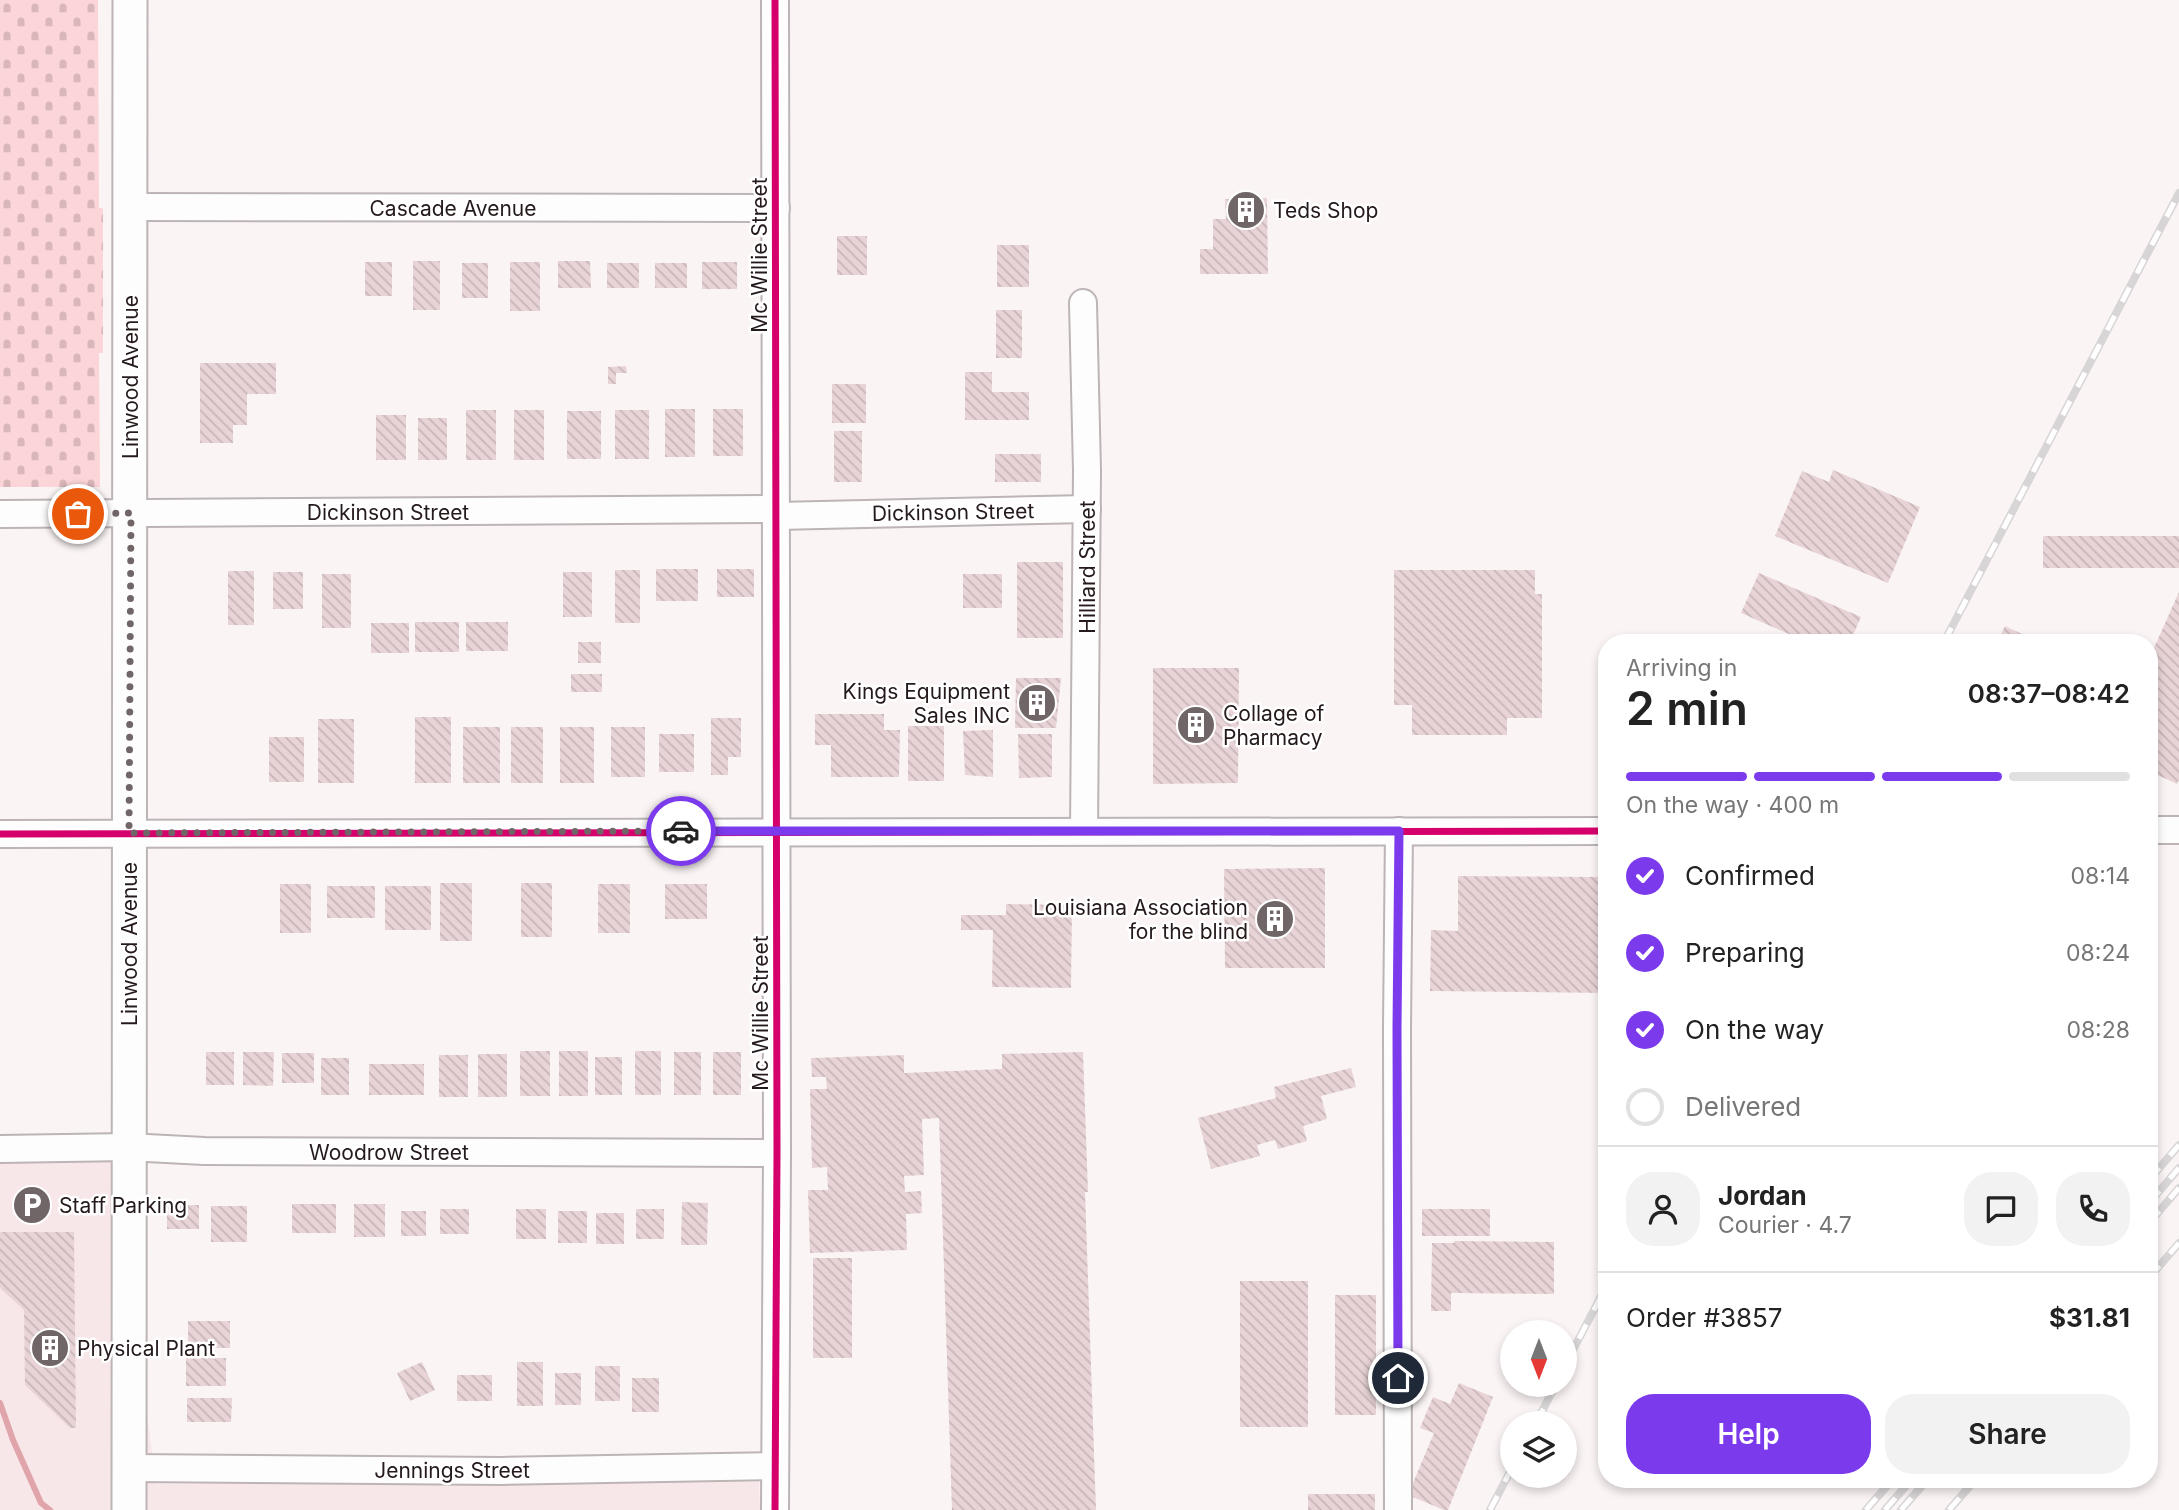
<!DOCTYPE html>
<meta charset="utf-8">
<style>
body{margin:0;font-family:Inter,sans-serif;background:#f2f2f2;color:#222;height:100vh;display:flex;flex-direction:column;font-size:26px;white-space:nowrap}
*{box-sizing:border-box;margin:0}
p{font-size:23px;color:#767676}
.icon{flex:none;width:38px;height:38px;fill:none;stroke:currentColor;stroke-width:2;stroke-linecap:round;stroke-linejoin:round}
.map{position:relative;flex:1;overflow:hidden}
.side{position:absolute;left:1598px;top:634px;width:560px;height:854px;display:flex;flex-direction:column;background:#fff;border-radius:28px;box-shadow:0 4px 10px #0003}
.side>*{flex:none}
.needle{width:46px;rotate:180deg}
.buttons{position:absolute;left:1500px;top:1320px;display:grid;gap:14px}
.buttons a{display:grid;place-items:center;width:77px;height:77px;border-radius:50%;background:#fff;box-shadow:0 4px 10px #0003;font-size:35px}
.pin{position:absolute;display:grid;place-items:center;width:60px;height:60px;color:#fff;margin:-30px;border:4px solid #fff;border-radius:50%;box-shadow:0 2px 7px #0007}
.courier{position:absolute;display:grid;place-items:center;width:70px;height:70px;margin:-35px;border:5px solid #7c3aed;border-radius:50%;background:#fff;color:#222;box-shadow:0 2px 9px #0007}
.headline em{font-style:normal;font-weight:600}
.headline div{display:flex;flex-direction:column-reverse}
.headline{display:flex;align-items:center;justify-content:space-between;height:119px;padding:0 28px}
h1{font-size:46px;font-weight:600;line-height:52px}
.bar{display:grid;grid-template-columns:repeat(4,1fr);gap:10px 7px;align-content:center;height:84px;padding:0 28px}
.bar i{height:9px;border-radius:5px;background:#e0e0e0}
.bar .current{background:#7c3aed}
.bar p{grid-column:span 4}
.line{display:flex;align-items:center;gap:18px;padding:0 28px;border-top:2px solid #e0e0e0}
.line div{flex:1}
.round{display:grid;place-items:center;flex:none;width:74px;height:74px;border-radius:28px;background:#f2f2f2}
ol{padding:0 28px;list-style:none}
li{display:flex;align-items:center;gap:21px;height:77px}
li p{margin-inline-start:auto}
li .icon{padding:7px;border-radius:50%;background:#7c3aed;color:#fff;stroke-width:4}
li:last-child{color:#767676}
li i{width:38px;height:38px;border:4px solid #e0e0e0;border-radius:50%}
.button{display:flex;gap:14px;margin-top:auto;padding:14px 28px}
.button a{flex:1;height:80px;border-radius:28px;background:#7c3aed;color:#fff;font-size:28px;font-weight:600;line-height:80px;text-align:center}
.button a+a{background:#f2f2f2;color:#222}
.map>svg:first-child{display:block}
.built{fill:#f8e7e9}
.cemetery{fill:url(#cemetery-stones)}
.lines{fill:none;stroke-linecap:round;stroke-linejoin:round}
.stream{stroke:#e0a4ab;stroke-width:6}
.building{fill:url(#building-back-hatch)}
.minor-casing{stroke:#bcb4b5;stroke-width:30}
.major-casing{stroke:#bcb4b5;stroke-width:37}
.minor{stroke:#fefdfe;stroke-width:26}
.major{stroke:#fefdfe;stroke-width:33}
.rail-casing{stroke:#d8d5d6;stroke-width:8}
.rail{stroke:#fff;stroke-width:5;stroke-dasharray:16;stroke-linecap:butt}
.cycleway-casing{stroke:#fff;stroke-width:11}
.cycleway{stroke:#d6006c;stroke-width:7}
.done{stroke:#706667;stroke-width:7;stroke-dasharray:0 12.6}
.route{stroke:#7c3aed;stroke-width:9}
.labels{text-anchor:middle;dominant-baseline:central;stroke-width:5;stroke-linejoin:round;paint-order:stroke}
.street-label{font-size:21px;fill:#251a1b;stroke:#fff}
.poi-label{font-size:21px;fill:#251a1b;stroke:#fff;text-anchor:start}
</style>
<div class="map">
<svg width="2179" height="1510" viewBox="0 0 2179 1510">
<defs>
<pattern id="cemetery-stones" width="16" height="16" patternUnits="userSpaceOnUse" patternTransform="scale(1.75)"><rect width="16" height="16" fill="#fcd5d8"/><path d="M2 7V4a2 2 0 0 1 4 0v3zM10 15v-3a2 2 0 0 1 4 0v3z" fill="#d8b6b9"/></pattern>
<pattern id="building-back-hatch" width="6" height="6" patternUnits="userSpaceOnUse" patternTransform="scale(1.75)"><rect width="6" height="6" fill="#e8d4d6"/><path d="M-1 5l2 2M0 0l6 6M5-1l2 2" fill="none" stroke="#c7b5b7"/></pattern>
</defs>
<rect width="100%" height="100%" fill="#fbf4f5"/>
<path class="built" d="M115 1161 156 1484 759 1482 760 1510H0V1163Z"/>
<path class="cemetery" d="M0 0H98L99 208H103V353H99L100 487H0Z"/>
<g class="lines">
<path class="stream" d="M0 1403 13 1440 41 1503 50 1510"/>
</g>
<g class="building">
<path d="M1267 198 1268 274H1200V249H1213V219H1226L1225 199Z"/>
<rect x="837" y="236" width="30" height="39"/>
<rect x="997" y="245" width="32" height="42"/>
<rect x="413" y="261" width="27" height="49"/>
<path d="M558 261H590L591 288H558Z"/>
<rect x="365" y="262" width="27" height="34"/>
<rect x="510" y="262" width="30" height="49"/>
<rect x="702" y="262" width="35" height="27"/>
<rect x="462" y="263" width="26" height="35"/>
<rect x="607" y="263" width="32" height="25"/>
<rect x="655" y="263" width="32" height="25"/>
<rect x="996" y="310" width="26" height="48"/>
<path d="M200 363H276V394H247V425H233V443H200Z"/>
<path d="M626 366 627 373H616V384H608V367Z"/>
<path d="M965 372H992V392H1029V420H965Z"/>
<rect x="832" y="384" width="34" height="39"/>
<rect x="665" y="409" width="30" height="48"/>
<rect x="713" y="409" width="30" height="47"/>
<rect x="466" y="410" width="30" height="50"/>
<rect x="514" y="410" width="30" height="50"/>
<rect x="615" y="410" width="34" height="49"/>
<rect x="567" y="411" width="34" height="48"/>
<rect x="376" y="415" width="30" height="45"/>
<rect x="418" y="418" width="29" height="42"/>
<rect x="834" y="431" width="28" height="51"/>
<rect x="995" y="454" width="46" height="28"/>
<path d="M1833 470 1920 507 1888 583 1775 536 1802 471 1829 482Z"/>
<rect x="2043" y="536" width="136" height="32"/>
<rect x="1017" y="562" width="46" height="76"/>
<rect x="656" y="569" width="42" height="32"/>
<rect x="717" y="569" width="37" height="28"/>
<rect x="615" y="570" width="25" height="53"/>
<path d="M1394 570H1535V594H1542V718H1507V735H1412V705H1394Z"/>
<rect x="228" y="571" width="26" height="54"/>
<rect x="273" y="572" width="30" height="37"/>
<rect x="563" y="572" width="29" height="45"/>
<path d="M1759 573 1861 617 1850 642H1807L1741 613Z"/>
<rect x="322" y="574" width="29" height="54"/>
<rect x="963" y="574" width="39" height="34"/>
<path d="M2179 592V780L2177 784 2149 771V659Z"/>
<rect x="415" y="622" width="44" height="30"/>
<rect x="466" y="622" width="42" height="29"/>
<rect x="371" y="623" width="38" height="30"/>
<path d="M2005 626 2039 642H1997Z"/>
<rect x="578" y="642" width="23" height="21"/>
<path d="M1153 668H1239L1238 783 1153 784Z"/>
<rect x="571" y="674" width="31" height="18"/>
<path d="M1016 678H1061L1056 728H1015Z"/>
<path d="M815 714H884V730H900L899 777H831V745H815Z"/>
<rect x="415" y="717" width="36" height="66"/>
<path d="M711 718H741V757H728V775H711Z"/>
<rect x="318" y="719" width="36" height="64"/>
<rect x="908" y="726" width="36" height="55"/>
<rect x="463" y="727" width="37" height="56"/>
<rect x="511" y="727" width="32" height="56"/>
<rect x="560" y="727" width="34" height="56"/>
<rect x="611" y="727" width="34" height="50"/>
<path d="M993 730V777L965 775 963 731Z"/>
<rect x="659" y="734" width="35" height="38"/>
<path d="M1018 734H1052V777L1019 778Z"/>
<rect x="269" y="737" width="35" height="45"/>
<path d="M1325 868V968H1225L1224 869Z"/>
<path d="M1458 876 1606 877V993L1430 991 1431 930 1458 931Z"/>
<rect x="440" y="883" width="32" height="58"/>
<rect x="521" y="883" width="31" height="54"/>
<rect x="280" y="884" width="31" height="49"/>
<rect x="598" y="884" width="32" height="49"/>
<rect x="665" y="884" width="42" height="35"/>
<rect x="327" y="886" width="48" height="32"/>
<rect x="385" y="886" width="46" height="44"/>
<path d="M1006 904 1072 905 1071 988 992 987 993 930H961V915H1006Z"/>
<rect x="520" y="1051" width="30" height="45"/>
<rect x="559" y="1051" width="29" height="45"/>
<rect x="635" y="1051" width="26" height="44"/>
<rect x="206" y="1052" width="28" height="33"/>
<path d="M243 1052H274L273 1086 243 1085Z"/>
<rect x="674" y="1052" width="27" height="43"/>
<rect x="713" y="1052" width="28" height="43"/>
<path d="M1083 1052 1088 1192H1085L1096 1510H952L939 1118 922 1119 924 1175 904 1176 905 1192 921 1191 922 1213 906 1214 907 1250 810 1253 808 1190H828L827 1167 812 1168 810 1089H827L826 1077H812L811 1058 904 1055V1073L1002 1069V1054Z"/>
<rect x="282" y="1053" width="32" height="30"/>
<rect x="478" y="1054" width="29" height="43"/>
<rect x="439" y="1055" width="29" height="42"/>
<rect x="595" y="1057" width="27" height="38"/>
<rect x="321" y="1058" width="28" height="37"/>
<rect x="369" y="1064" width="55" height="31"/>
<path d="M1351 1068 1356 1087 1321 1096 1327 1119 1303 1126 1307 1141 1278 1149 1275 1140 1257 1145 1260 1156 1211 1169 1198 1118 1276 1098 1274 1087Z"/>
<path d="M682 1202 708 1203 707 1245H681Z"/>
<rect x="292" y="1204" width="44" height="29"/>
<rect x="354" y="1204" width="31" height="33"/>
<rect x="167" y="1205" width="32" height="24"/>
<rect x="211" y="1206" width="36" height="36"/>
<rect x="440" y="1209" width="29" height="25"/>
<rect x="516" y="1209" width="30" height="30"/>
<rect x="636" y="1209" width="28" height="30"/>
<rect x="1422" y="1209" width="68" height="27"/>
<rect x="401" y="1211" width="25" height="25"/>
<rect x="558" y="1211" width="29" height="32"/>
<rect x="596" y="1213" width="28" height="31"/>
<path d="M0 1232H74L76 1428H70L25 1385 24 1310 0 1288Z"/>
<path d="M1454 1241 1554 1242V1294L1451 1293V1311H1431L1432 1243H1454Z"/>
<rect x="813" y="1258" width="39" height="100"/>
<rect x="1240" y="1281" width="68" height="146"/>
<rect x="1335" y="1295" width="41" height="120"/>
<rect x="188" y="1321" width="42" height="27"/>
<rect x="186" y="1358" width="40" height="28"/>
<path d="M422 1362 435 1390 410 1401 397 1373Z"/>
<rect x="517" y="1362" width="26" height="44"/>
<rect x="595" y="1366" width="25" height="35"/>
<rect x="555" y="1373" width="26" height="32"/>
<rect x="457" y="1375" width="35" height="26"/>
<rect x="632" y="1378" width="27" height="34"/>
<path d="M1459 1383 1493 1397 1448 1510H1444L1408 1495 1434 1433 1420 1428 1433 1397 1450 1404Z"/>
<path d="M187 1398H232L231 1422H187Z"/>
<rect x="1308" y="1494" width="67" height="16"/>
</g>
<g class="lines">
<defs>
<g id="minor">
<path d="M130 207 776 208"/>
<path d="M1083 303 1087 471 1084 831"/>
<path d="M0 514 777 509"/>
<path d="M777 516 1087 509"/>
<path d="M2149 830H2179"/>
<path d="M0 834 1606 831"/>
<path d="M0 1149 128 1147 204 1151 777 1153"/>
<path d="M129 1468 501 1471 774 1466"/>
<path d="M775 1510 777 1153 775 0"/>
<path d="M1398 1510 1397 1028 1399 831"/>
</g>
<path id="major" d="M129 1510 130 0"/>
</defs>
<use href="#minor" class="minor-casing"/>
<use href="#major" class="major-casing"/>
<use href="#minor" class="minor"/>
<use href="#major" class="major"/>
<defs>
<g id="rail">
<path d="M1944 642 2179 193"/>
<path d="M2149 1180 2179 1145"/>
<path d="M2149 1203 2179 1168"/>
<path d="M2149 1223 2179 1188"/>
<path d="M2149 1278 2179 1243"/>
<path d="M1564 1367 1606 1287"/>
<path d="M1536 1423 1556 1384"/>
<path d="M1490 1510 1512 1468"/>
<path d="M1866 1510 1893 1479"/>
<path d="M1885 1510 1912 1479"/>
<path d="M1901 1510 1928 1479"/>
<path d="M1949 1510 1976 1479"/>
</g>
</defs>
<use href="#rail" class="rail-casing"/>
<use href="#rail" class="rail"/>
<defs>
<g id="cycleway">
<path d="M0 834 1606 831"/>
<path d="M775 1510 777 1153 775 0"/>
</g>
</defs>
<use href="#cycleway" class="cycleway-casing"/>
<use href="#cycleway" class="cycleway"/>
</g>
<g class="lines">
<path class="done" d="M78 514 131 513 129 833 681 831"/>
<path class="route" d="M681 831H1399L1397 1028 1398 1378"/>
</g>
<defs>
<symbol id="building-disc" viewBox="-11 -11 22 22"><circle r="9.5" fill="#706667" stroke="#fff"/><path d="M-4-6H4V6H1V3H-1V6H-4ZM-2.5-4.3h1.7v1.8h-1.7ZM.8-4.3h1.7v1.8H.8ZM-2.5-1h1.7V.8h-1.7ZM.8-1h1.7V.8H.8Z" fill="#fff"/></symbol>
<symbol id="parking-disc" viewBox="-11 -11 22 22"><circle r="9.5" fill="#706667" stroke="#fff"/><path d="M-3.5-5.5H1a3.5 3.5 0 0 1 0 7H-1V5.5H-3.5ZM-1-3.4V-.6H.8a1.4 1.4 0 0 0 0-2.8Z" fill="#fff"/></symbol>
</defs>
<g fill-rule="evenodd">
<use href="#building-disc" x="1224" y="188" width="44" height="44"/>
<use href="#building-disc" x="1015" y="681" width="44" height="44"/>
<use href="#building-disc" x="1174" y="703" width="44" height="44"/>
<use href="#building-disc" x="1253" y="897" width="44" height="44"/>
<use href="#parking-disc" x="10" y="1183" width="44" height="44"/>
<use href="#building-disc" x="28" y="1326" width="44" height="44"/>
</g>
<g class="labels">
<g class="street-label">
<text x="453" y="208">Cascade Avenue</text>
<text transform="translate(759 255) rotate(-90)">Mc Willie Street</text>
<text transform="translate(130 377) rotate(-90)">Linwood Avenue</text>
<text x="388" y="512">Dickinson Street</text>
<text transform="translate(953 512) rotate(-1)">Dickinson Street</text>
<text transform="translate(1087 567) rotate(-90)">Hilliard Street</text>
<text transform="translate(129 944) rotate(-90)">Linwood Avenue</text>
<text transform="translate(760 1013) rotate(-90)">Mc Willie Street</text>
<text x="389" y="1152">Woodrow Street</text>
<text x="452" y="1470">Jennings Street</text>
</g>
<g class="poi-label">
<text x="1273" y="210">Teds Shop</text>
<text x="1010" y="691" text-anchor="end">Kings Equipment<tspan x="1010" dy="24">Sales INC</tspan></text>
<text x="1223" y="713">Collage of<tspan x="1223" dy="24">Pharmacy</tspan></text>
<text x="1248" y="907" text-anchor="end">Louisiana Association<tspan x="1248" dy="24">for the blind</tspan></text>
<text x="59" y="1205">Staff Parking</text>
<text x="77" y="1348">Physical Plant</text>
</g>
</g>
</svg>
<div class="buttons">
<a><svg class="needle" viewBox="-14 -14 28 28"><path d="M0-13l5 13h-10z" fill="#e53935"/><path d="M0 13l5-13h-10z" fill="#767676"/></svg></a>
<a><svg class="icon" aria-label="layers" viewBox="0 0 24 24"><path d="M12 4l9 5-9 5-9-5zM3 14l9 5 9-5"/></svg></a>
</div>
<div class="pin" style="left:78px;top:514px;background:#ea580c"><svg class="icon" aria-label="bag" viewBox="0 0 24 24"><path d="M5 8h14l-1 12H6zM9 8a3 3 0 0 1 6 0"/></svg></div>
<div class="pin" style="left:1398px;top:1378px;background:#1f2937"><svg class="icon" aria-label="home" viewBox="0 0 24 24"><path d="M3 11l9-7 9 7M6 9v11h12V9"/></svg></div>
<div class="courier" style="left:681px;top:831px"><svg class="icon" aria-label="car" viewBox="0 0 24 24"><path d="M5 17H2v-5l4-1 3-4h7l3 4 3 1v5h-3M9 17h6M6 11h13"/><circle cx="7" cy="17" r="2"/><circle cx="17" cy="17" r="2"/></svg></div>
<section class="side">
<div class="headline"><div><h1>2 min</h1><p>Arriving in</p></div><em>08:37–08:42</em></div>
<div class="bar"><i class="current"></i><i class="current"></i><i class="current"></i><i></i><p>On the way · 400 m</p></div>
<ol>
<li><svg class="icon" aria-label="check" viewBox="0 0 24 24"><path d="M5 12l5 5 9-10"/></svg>Confirmed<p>08:14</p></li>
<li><svg class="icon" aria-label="check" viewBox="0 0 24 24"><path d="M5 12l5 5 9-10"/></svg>Preparing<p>08:24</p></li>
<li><svg class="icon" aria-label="check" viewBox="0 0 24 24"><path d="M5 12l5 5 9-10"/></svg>On the way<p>08:28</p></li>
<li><i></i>Delivered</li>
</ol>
<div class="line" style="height:126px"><a class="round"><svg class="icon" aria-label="person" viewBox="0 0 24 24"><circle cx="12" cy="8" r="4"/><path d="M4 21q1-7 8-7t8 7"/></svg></a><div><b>Jordan</b><p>Courier · 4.7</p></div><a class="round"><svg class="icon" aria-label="chat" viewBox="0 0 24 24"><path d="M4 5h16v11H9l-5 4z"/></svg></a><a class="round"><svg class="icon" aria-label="phone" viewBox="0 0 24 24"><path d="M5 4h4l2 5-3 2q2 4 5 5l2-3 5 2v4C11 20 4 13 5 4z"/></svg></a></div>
<div class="line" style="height:91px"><div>Order #3857</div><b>$31.81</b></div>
<div class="button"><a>Help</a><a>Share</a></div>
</section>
</div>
